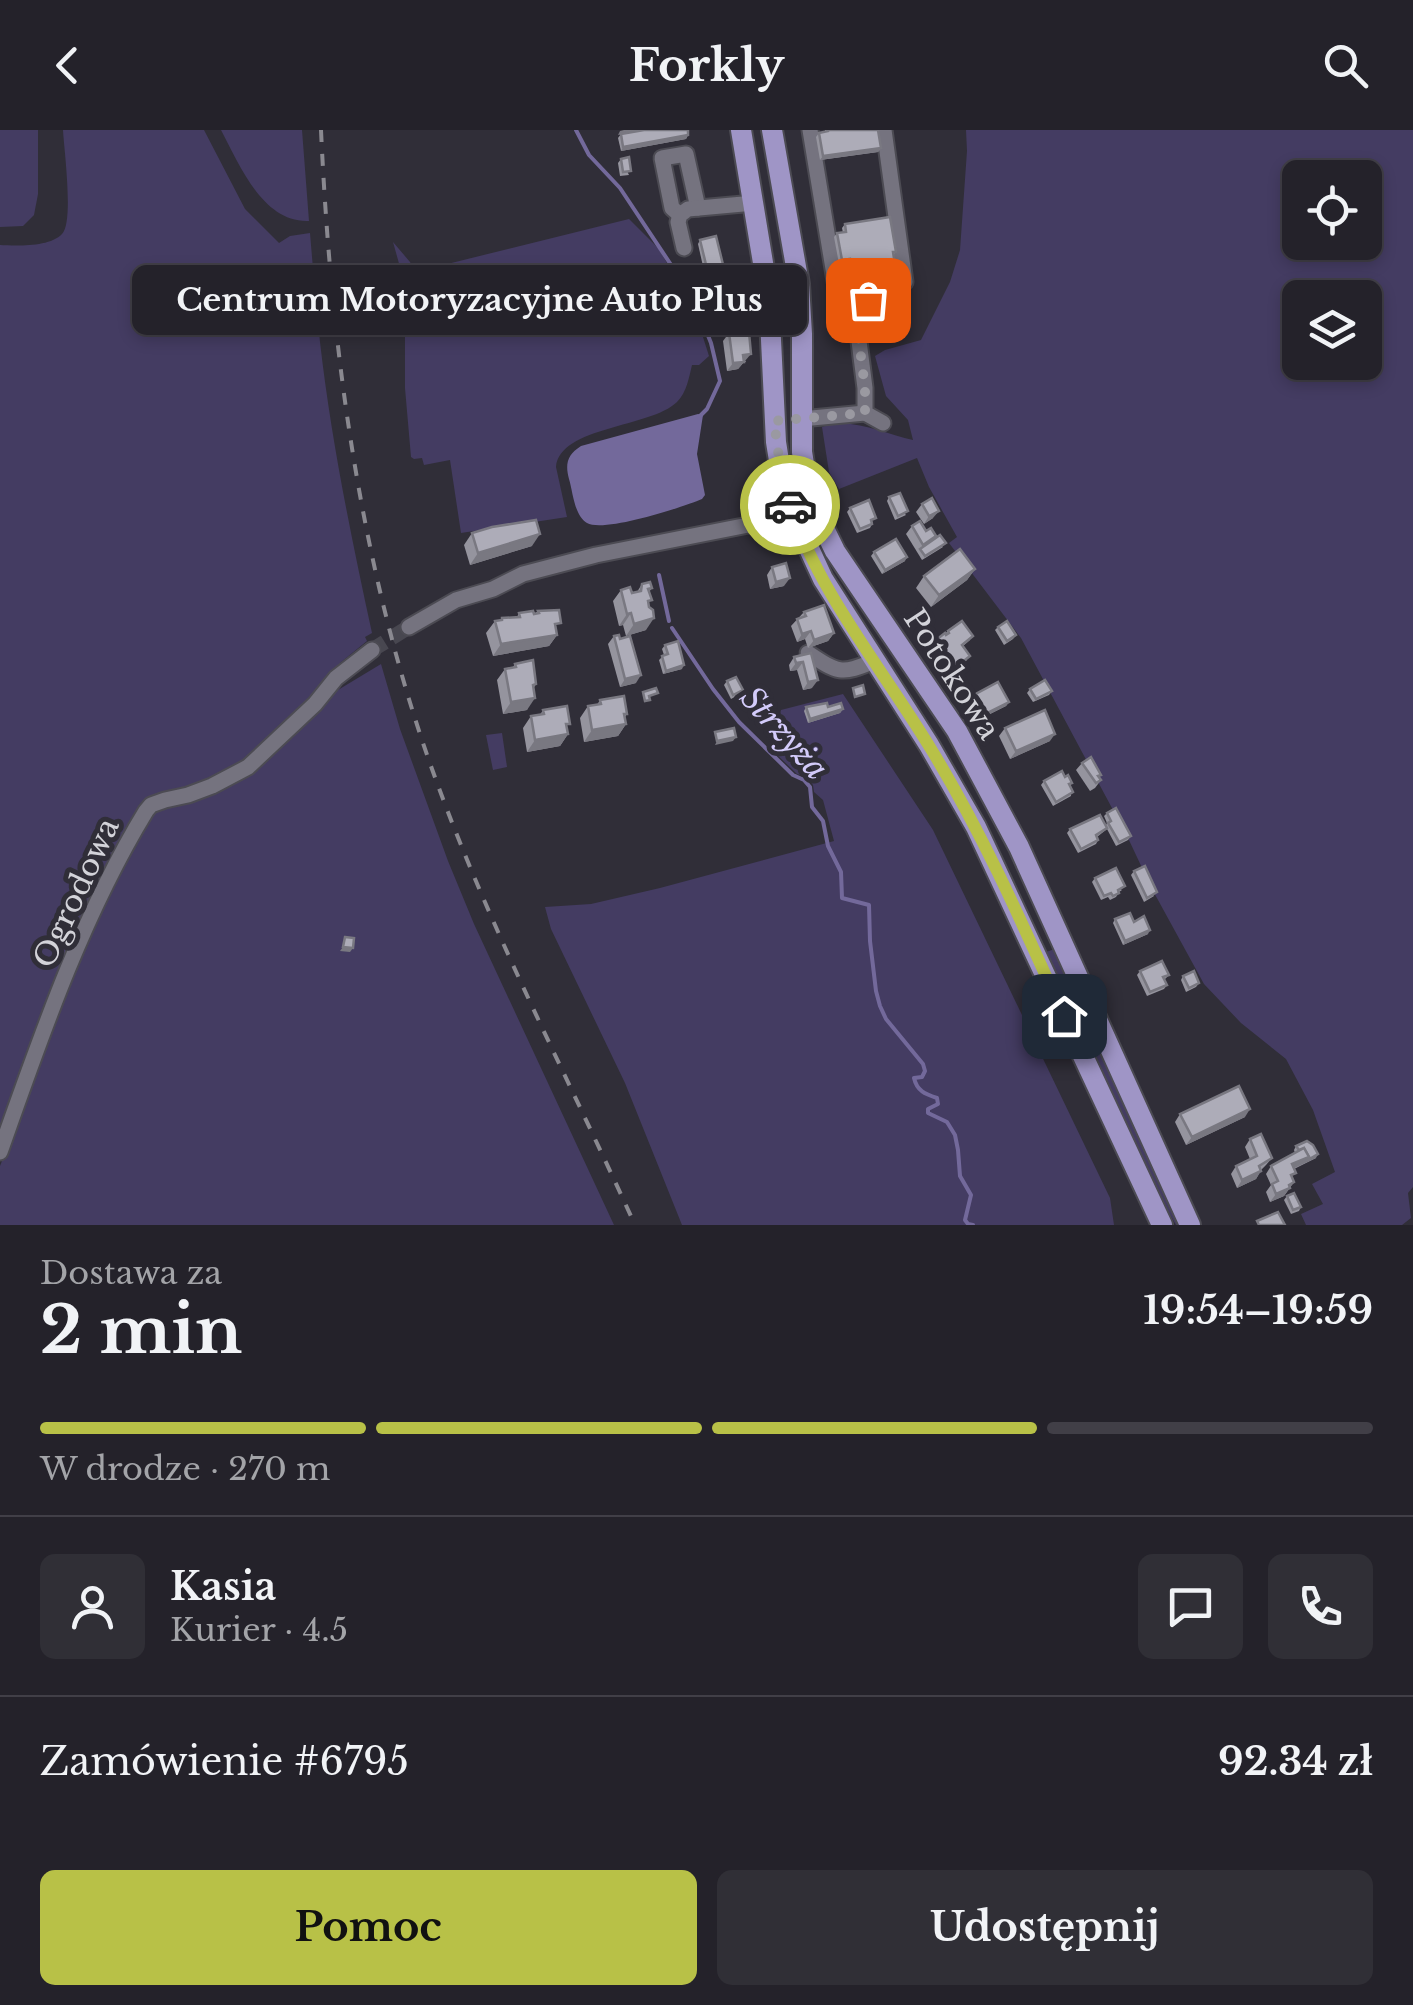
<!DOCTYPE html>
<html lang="pl">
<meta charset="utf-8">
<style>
body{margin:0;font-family:"Libre Baskerville",serif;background:#302f36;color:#f1f3f6;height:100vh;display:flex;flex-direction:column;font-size:38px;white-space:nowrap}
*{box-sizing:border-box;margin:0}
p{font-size:32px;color:#a3a4a8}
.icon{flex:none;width:55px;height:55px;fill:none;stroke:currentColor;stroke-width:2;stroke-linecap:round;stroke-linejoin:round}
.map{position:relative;height:1095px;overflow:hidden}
.panel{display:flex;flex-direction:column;background:#24222a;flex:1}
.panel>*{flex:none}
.buttons{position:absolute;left:1282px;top:30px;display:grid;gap:20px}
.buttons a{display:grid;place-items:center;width:100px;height:100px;border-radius:15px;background:#24222a;box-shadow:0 5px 15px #0003,0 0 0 2px #413f47;font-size:50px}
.pin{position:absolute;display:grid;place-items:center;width:85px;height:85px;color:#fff;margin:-42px;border-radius:20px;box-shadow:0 5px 15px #0006}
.courier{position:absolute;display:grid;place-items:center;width:100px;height:100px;margin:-50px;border:8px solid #b8c147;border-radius:50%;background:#fff;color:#222;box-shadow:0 2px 12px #0007}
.bubble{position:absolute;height:70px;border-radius:15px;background:#24222a;box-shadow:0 5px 15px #0003,0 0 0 2px #413f47;font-size:32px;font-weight:700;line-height:70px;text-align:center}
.headline em{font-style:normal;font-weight:700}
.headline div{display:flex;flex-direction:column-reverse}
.headline{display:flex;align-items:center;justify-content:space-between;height:170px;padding:0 40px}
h1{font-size:65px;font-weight:700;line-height:75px}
.bar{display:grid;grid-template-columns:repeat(4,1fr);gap:15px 10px;align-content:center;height:120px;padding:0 40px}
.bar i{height:12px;border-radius:8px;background:#413f47}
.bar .selected{background:#b8c147}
.bar p{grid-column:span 4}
.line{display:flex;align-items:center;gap:25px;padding:0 40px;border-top:2px solid #413f47}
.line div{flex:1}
.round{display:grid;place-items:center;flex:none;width:105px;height:105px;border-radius:15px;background:#302f36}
.action{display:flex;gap:20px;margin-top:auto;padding:20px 40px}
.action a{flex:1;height:115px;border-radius:15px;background:#b8c147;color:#111;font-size:40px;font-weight:700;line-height:115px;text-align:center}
.action a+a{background:#302f36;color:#f1f3f6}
header{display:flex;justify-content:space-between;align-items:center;height:130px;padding:0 40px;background:#24222a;font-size:45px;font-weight:700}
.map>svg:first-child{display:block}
.green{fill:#443c62;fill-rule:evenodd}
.water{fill:#73699b}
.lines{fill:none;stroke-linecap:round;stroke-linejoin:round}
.stream{stroke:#73699b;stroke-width:4}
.minor-tunnel{stroke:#484750;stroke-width:15;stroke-dasharray:15 8;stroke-linecap:butt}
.minor-casing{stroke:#4c4b53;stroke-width:19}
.major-casing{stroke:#4c4b53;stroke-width:24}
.minor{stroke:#75737f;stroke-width:15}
.major{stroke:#9f95c6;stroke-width:20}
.rail{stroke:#8a8990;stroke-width:4;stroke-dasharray:12 12;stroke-linecap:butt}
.wall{fill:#95949e}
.shaded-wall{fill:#797881}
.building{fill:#adacb8;stroke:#797881;stroke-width:2.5}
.done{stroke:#9a99a1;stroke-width:10;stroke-dasharray:0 18}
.route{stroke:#b8c147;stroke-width:12}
.labels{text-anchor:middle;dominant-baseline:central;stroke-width:10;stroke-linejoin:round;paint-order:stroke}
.street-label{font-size:30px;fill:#d3d3d9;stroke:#302e38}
.water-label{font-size:32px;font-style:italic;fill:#d3cbfa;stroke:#302e38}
</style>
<header><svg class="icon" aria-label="back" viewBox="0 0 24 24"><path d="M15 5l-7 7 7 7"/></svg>Forkly<svg class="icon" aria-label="search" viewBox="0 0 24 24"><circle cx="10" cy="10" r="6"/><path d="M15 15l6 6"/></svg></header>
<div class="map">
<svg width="1413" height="1095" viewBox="0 0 1413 1095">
<rect width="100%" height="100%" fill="#302e38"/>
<g class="green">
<path d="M0 0H38V64L34 85 23 96 0 97Z"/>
<path d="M63 0H204L245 79 279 113 290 106 310 103C313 139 316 175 320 212 331 309 351 406 372 503L365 507 367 511 340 533 341 536 255 626 210 653 149 669 0 1005V115C17 116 50 117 62 104 74 92 64 19 63 0Z"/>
<path d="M221 0H302L309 91C263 93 240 36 221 0Z"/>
<path d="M966 0H1413V1057L1408 1063 1411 1088 1402 1095H1306L1301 1084 1323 1074 1312 1054 1335 1042 1313 980 1286 929 1241 893 1204 854 1152 759 1128 708 1021 508 949 413 957 407 929 357 917 328 839 359 829 342 822 297C850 286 885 304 913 310L908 290 886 266 875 226 885 220 921 210 950 152 960 120 967 21ZM1300 48H1365V112H1300ZM1300 168H1365V232H1300Z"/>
<path d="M629 89 659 119 696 185 709 226 699 235H692C689 247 687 262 677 272 650 298 560 296 556 337L567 387 461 403 450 330 424 335 422 328 414 329 411 327 405 258V155L393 112 410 132 415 142Z"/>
<path d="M381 534 400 599 448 731 474 794 614 1095H0V1036L99 782 154 681 214 661 333 563Z"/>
<path d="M843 564 933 700 1110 1068 1114 1095H682L625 953 551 799 545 777 591 774 660 758 834 711 823 670 814 662 813 655 807 647 797 644 772 620 781 580Z"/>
<path d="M502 603 507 637 493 640 486 605Z"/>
<path d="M1055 819 1180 1095H1176L1145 1041 1046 822Z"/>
</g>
<path class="water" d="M698 284 703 285 697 324 705 365 702 369C683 377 604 403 587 393 574 385 573 362 569 349 565 334 567 325 581 316Z"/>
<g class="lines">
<g class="stream">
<path d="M576 0 589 25 620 58 693 168 711 213 720 251 707 279 699 287"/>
<path d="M659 445 669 491"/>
<path d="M672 498 713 559 739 592 793 645 804 650 810 657 812 677 823 691 828 716 841 742 842 768 869 775 870 811 876 861 880 876 886 889 923 934 925 941 922 947 914 948C917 961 925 964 937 968L938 974 928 979V983L947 992 955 1005 958 1020 960 1046 971 1065 965 1090 968 1094 973 1095"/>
</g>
<path class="minor-tunnel" d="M372 520 409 497"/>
<defs>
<g id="minor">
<path d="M810 0 839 175 868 170"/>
<path d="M884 0 905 152"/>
<path d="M680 85 672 78 662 28 686 24 698 78"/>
<path d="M684 118 678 92 680 85 688 79 754 73"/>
<path d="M854 172 865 258V283L883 293"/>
<path d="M801 289 865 283"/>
<path d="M409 497 456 470 493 459 523 444 596 425 794 386"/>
<path d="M808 523C838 543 841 545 874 531"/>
<path d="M0 1022C41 906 82 786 146 681L151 675 165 670 188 665 212 656 248 637 315 574 336 548 372 520"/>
</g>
<g id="major">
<path d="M741 0 769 169 776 312 781 343 794 386 823 449 929 615 976 697 1162 1095"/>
<path d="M772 0 799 154 802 204V322L806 346 816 382 835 421 957 601 1019 717 1190 1095"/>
</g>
</defs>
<use href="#minor" class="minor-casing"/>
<use href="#major" class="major-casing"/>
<use href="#minor" class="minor"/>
<use href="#major" class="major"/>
<path class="rail" d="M321 0C331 216 359 434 432 639 488 796 566 943 635 1095"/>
</g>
<g class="wall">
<path d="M825 0H878L881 18 878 22 820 30 816 7 819 3 825 2Z"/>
<path d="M621 4 688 5 686 9 621 21 618 8Z"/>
<path d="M621 29 629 45 620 46 618 33Z"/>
<path d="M845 94 896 122 893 125 887 152 870 155 867 162 844 165 840 141 843 137 848 136 847 133 839 134 834 107 837 103H843L842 98Z"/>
<path d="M700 110 728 155 725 159 709 163 698 114Z"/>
<path d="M729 203 746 232H744L738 239 727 241 723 211Z"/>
<path d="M889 367 906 385 895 390 887 371Z"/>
<path d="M922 374 933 388 924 394 916 382Z"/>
<path d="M850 378 873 392 870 398 857 403 847 382Z"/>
<path d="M912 396 926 401 943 417 922 430 906 404Z"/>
<path d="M472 403 532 416 470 435 464 415Z"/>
<path d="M874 422 905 431 882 444 871 426Z"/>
<path d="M772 437 784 456 770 459 767 445Z"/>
<path d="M975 439 967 450 931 477 916 458 924 446Z"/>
<path d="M642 454 652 458 649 462 646 500 626 506 623 495 619 496 613 471 621 460 632 463 637 462Z"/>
<path d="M538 481 556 499 557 505 549 516 493 526 486 503 495 491 500 490 502 488 517 487 519 483 534 484Z"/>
<path d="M804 482 834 503 828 511 808 518 805 509 797 512 791 496Z"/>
<path d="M998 497 1016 505 1013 509 1004 515 995 500Z"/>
<path d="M948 501 970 510 963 516 967 530 953 541 933 514Z"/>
<path d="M614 506 636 553 620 557 608 514Z"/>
<path d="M665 515 682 539 663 544 659 530 664 525 662 519Z"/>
<path d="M811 523 812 558 803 560 797 540 790 541 789 535 794 527Z"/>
<path d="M515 534 536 554 533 559 527 580 503 584 497 550 505 539 513 537Z"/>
<path d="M727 551 743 560 740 564 731 569 724 555Z"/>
<path d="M1030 559 1052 561 1049 565 1033 572 1027 563Z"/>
<path d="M756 564 765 580 756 582 753 568Z"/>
<path d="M972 566 1009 572 1006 576 980 589 970 570Z"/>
<path d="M600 570 627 584 625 587 626 594 618 606 584 612 580 588 588 576 597 575Z"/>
<path d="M806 577 843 579 840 583 808 593 804 581Z"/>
<path d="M543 580 567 597 568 604 560 616 527 622 523 598 531 586 540 585Z"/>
<path d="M1005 598 1050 611 1010 629 999 606Z"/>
<path d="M1082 633 1101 650 1095 658 1090 661 1076 640Z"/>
<path d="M1065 647 1072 653 1070 656 1071 666 1053 676 1041 655 1044 651Z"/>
<path d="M1107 683 1131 706 1128 710 1116 716 1107 699 1097 707 1098 710 1096 714 1078 723 1067 703 1070 699 1089 691 1106 695 1107 693 1104 686Z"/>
<path d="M1134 741 1154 766 1144 772 1131 745Z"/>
<path d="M1095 748 1122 760 1119 762 1116 767 1110 770 1108 767 1101 770 1092 752Z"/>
<path d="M1115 789 1134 792 1148 804 1123 815 1113 793Z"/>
<path d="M1140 841 1169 845 1164 850 1167 855 1164 859 1147 866 1137 845Z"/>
<path d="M1183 846 1199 853 1196 857 1186 862 1181 850Z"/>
<path d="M1180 984 1245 987 1186 1015 1175 992Z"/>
<path d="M1250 1009 1272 1028 1266 1035 1261 1040 1256 1049 1237 1058 1231 1044 1236 1036 1250 1029 1245 1017Z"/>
<path d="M1296 1016 1316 1028 1294 1039 1292 1047 1294 1052 1284 1066 1270 1072 1266 1062 1271 1055 1266 1044 1271 1036 1295 1023 1294 1020Z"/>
<path d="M1287 1066 1301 1077 1299 1081 1291 1084 1284 1070Z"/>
</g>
<g class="shaded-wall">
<path d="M624 0H643L618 5 620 1Z"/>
<path d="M688 5 686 9 621 21 623 17Z"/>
<path d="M881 18 878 22 820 30 823 26Z"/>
<path d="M889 148 887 152 866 155 869 152Z"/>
<path d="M728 155 725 159 709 163 712 159Z"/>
<path d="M870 158 867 162 844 165 846 161Z"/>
<path d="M841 206H853L850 210H839Z"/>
<path d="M751 224 738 239 727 241 733 233 743 225Z"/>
<path d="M939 381 933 388 924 394 929 386Z"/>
<path d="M540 404 532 416 470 435 478 423Z"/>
<path d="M907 427 905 431 882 444 885 440Z"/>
<path d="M975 439 967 450 931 477 939 465Z"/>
<path d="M790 448 784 456 770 459 776 452Z"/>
<path d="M631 483 623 495 619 496 627 484Z"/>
<path d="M654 488 646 500 626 506 634 494Z"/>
<path d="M811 501 805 509 797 512 802 504Z"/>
<path d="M834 503 828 511 808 518 814 510Z"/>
<path d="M557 505 549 516 493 526 501 514Z"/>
<path d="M803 532 797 540 790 541 796 533Z"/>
<path d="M684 535 682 539 663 544 666 541Z"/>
<path d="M641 545 636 553 620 557 625 549Z"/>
<path d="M818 550 812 558 803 560 808 552Z"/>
<path d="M535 568 527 580 503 584 511 572Z"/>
<path d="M1009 572 1006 576 980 589 983 585Z"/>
<path d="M843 579 840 583 808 593 810 589Z"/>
<path d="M626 594 618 606 584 612 592 600Z"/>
<path d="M568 604 560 616 527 622 535 610Z"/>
<path d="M1055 604 1050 611 1010 629 1016 621Z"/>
<path d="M736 607 733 611 715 615 717 611Z"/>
<path d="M1150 800 1148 804 1123 815 1125 811Z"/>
<path d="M343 817 353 818 350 822 340 821Z"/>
<path d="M1250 979 1245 987 1186 1015 1192 1007Z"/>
<path d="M1318 1024 1316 1028 1286 1042 1292 1034Z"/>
<path d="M1261 1041 1256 1049 1237 1058 1242 1050Z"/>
<path d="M1294 1052 1284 1066 1270 1072 1276 1064Z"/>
</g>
<g class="building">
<path d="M644 0H688V5L623 17 621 4Z"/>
<path d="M828 0H878L881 18 823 26 819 3 828 1Z"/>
<path d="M629 27 631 41 623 42 621 29Z"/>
<path d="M890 87 896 122H893L895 135 889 148 869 152 870 158 846 161 843 137 851 135 850 129 842 130 837 103 846 102 845 94Z"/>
<path d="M716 106 728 155 712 159 700 110Z"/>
<path d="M852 194 853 206H841L840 195Z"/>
<path d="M740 202V204L749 202 751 224 743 225 744 232 733 233 729 203Z"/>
<path d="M900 363 908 381 898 386 889 367Z"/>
<path d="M932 368 939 381 929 386 922 374Z"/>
<path d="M869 370 876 388 871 390 872 394 860 399 850 378Z"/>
<path d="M536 390 540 404 478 423 472 403 492 397Z"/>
<path d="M920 391 926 401 931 398 936 406 923 415 912 396Z"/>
<path d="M940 405 946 413 925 426 920 419Z"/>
<path d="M896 409 907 427 885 440 874 422Z"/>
<path d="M960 419 975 439 939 465 924 446Z"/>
<path d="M786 433 790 448 776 452 772 437Z"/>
<path d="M650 452 652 458 648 459 652 470 648 471 649 477 653 480 654 488 634 494 631 483 627 484 621 460 630 457 632 463 641 461 642 454Z"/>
<path d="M824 475 834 503 814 510 811 501 802 504 797 489 806 486 804 482Z"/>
<path d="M559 480 561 493 555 494 557 505 501 514 495 491 502 490V488L520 487 519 483 533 481 534 484 539 483 538 481Z"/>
<path d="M962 491 973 506 962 515 970 526 956 537 936 510 945 503 946 505 949 503 948 501Z"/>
<path d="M1007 491 1016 505 1007 511 998 497Z"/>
<path d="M619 505 620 509 630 506 641 545 625 549 614 506Z"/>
<path d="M678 511 684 535 666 541 662 526 668 524 665 515Z"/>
<path d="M811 523 818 550 808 552 803 532 796 533 794 527Z"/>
<path d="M533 530 536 554 533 555 535 568 511 572 505 539 516 537 515 534Z"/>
<path d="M736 547 743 560 733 565 727 551Z"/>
<path d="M1045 550 1052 561 1036 569 1030 559Z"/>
<path d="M998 552 1009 572 983 585 972 566Z"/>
<path d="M863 555 865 564 855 567 853 558Z"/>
<path d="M656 558 658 563 649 566 650 570 645 571 643 562Z"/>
<path d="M764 562 767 576 759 578 756 564Z"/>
<path d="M624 566 627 584H624L626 594 592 600 588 576 601 574 600 570Z"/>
<path d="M827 573 828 577 841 573 843 579 810 589 806 577Z"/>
<path d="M567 576 570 594H566L568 604 535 610 531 586 544 584 543 580Z"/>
<path d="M1045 580 1055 604 1016 621 1005 598Z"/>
<path d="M734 598 736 607 717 611 715 602Z"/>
<path d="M1091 627 1101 645 1098 646 1101 650 1096 653 1082 633Z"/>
<path d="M1062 641 1065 647 1068 645 1072 653 1069 654 1073 662 1056 672 1044 651Z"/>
<path d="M1116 678 1131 706 1119 712 1108 693 1111 691 1107 683Z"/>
<path d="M1100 685 1107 698 1096 705 1098 710 1081 719 1070 699Z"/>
<path d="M1145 736 1157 762 1147 768 1134 741Z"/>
<path d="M1116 738 1125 756 1118 760 1119 763 1113 766 1111 763 1104 766 1095 748Z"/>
<path d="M1130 783 1134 792 1144 786 1150 800 1125 811 1115 789Z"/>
<path d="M345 807 354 808 353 818 343 817Z"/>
<path d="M1162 831 1169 845 1163 847 1167 855 1150 862 1140 841Z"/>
<path d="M1194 841 1199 853 1189 858 1183 846Z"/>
<path d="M1239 956 1250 979 1192 1007 1180 984Z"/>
<path d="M1261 1004 1272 1028 1259 1036 1261 1041 1242 1050 1236 1036 1257 1026 1250 1009Z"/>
<path d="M1307 1011 1313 1015 1318 1024 1306 1031 1309 1027 1304 1018 1299 1020 1296 1016Z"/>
<path d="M1304 1018 1309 1027 1292 1034 1296 1043 1291 1045 1294 1052 1289 1055 1290 1058 1276 1064 1272 1054 1278 1051 1271 1036Z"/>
<path d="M1294 1063 1301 1077 1293 1080 1287 1066Z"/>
<path d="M1278 1082 1285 1095H1259L1257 1091Z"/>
</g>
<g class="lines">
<path class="done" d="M790 375 781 343 774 291 865 283V258L854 172 868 170"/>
<path class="route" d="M790 375C818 462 884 541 931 619 983 704 1023 795 1064 886"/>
</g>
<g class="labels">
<g class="street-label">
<text transform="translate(952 544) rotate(57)">Potokowa</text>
<text transform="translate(76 763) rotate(-65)">Ogrodowa</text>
</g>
<g class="water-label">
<text transform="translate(784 603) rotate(48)">Strzyża</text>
</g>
</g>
</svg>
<div class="buttons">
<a><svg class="icon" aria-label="locate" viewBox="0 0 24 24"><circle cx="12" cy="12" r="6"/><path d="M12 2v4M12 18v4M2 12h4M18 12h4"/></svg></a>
<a><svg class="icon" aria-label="layers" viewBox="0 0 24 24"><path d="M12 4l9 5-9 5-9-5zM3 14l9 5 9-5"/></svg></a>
</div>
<div class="pin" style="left:868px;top:170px;background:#ea580c"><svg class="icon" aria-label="bag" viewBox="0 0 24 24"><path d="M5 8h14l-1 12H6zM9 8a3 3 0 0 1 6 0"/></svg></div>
<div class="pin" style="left:1064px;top:886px;background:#1f2937"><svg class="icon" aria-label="home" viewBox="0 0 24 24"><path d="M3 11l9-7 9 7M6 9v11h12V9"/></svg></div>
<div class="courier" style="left:790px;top:375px"><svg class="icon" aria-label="car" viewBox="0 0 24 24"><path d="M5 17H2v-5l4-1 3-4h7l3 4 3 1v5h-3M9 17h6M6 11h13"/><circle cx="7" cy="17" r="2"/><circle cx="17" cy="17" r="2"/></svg></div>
<div class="bubble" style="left:132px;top:135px;width:675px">Centrum Motoryzacyjne Auto Plus</div>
</div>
<section class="panel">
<div class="headline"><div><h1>2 min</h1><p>Dostawa za</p></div><em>19:54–19:59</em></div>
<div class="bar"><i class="selected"></i><i class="selected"></i><i class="selected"></i><i></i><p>W drodze · 270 m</p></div>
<div class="line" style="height:180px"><a class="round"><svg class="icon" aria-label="person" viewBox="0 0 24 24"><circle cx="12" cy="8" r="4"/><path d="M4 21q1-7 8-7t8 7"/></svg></a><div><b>Kasia</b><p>Kurier · 4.5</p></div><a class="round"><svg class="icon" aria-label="chat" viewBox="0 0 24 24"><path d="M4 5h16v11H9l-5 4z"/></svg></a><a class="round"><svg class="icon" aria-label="phone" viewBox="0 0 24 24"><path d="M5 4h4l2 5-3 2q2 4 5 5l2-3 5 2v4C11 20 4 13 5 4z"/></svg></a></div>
<div class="line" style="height:130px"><div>Zamówienie #6795</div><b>92.34 zł</b></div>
<div class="action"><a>Pomoc</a><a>Udostępnij</a></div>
</section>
